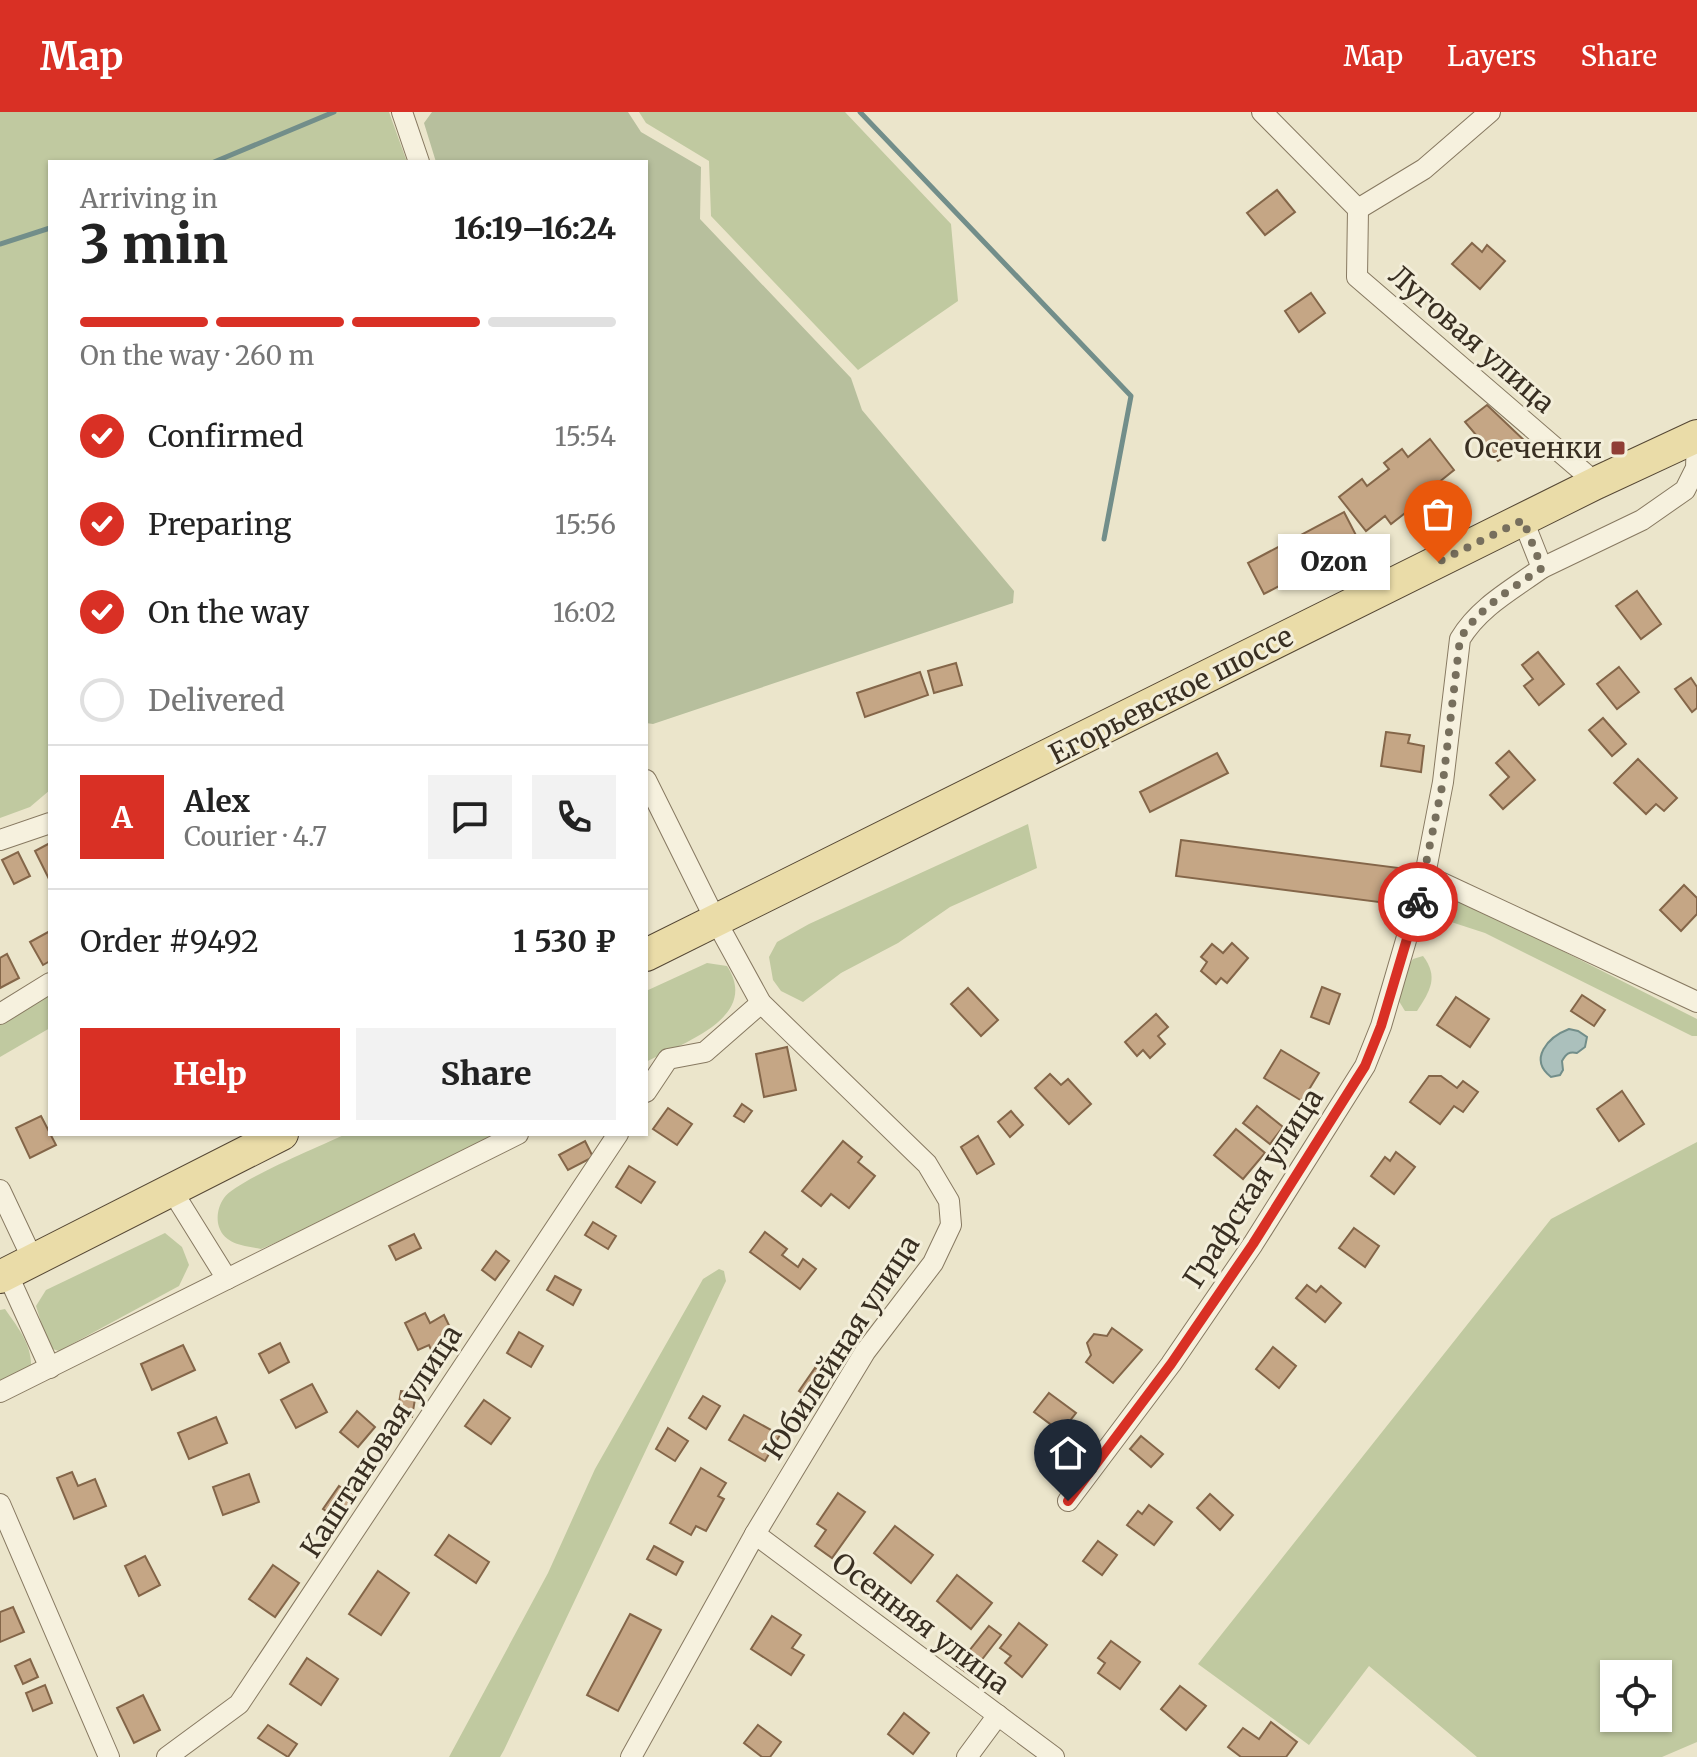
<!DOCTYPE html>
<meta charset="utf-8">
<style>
body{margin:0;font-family:Merriweather,serif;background:#f2f2f2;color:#222;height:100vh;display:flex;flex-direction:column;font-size:30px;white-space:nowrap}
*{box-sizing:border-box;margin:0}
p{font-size:26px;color:#767676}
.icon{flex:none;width:44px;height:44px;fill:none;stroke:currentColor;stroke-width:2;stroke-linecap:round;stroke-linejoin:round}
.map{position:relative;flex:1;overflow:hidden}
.side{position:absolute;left:48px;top:48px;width:600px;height:976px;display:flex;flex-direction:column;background:#fff;border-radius:0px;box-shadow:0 2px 6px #0004}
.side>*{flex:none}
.tools{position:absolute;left:1600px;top:1548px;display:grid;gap:16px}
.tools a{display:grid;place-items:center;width:72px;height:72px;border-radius:0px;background:#fff;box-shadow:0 2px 6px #0004;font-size:40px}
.pin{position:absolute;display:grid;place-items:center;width:68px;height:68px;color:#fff;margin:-82px -34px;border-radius:50% 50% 50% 0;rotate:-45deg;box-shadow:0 0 8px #0007}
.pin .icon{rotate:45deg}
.courier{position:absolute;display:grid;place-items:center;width:80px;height:80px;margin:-40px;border:6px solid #d93025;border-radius:50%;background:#fff;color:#222;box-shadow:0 2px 10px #0007}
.bubble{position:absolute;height:56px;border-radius:0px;background:#fff;box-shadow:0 2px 6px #0004;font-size:26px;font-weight:800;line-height:56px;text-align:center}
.overview em{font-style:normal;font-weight:800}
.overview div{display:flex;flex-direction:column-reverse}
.overview{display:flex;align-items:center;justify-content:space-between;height:136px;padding:0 32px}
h1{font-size:52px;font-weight:800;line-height:60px}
.bar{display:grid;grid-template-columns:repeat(4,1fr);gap:12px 8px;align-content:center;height:96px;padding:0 32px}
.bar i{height:10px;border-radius:6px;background:#e0e0e0}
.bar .on{background:#d93025}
.bar p{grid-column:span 4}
.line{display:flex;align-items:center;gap:20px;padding:0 32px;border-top:2px solid #e0e0e0}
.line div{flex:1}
.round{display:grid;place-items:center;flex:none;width:84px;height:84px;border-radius:0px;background:#f2f2f2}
ol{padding:0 32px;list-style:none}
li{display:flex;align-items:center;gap:24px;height:88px}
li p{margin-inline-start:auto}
li .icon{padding:8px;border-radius:50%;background:#d93025;color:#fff;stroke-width:4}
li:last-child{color:#767676}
li i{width:44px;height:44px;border:4px solid #e0e0e0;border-radius:50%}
.cta{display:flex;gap:16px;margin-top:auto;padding:16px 32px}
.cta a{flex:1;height:92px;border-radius:0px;background:#d93025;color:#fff;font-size:32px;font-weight:800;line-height:92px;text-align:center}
.cta a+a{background:#f2f2f2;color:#222}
header{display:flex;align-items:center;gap:48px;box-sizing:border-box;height:112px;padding:0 40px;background:#d93025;color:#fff}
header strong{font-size:38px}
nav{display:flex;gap:44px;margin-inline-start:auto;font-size:28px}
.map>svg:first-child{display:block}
.green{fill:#c0c9a0;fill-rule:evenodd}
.cemetery{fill:#b7bf9d}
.water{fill:#abc0bc;stroke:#728e8a;stroke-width:2}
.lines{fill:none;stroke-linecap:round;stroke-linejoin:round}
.stream{stroke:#728e8a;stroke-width:5}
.building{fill:#c5a685;stroke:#846649;stroke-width:2}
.street-casing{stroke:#877961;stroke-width:22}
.primary-casing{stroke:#554734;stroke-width:34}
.street{stroke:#f6f1de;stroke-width:20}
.primary{stroke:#eadca8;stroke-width:32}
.done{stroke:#776f5d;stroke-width:8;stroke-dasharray:0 14.4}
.route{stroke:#d93025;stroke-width:10}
.poi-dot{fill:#903e36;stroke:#f3eeda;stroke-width:3}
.labels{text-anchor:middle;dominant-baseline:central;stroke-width:6;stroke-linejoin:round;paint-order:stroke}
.street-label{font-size:28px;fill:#392f22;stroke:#f3eeda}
.poi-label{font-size:28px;fill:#392f22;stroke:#f3eeda;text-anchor:end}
</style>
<header>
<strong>Map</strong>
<nav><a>Map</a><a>Layers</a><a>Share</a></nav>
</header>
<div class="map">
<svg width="1697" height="1645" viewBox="0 0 1697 1645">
<rect width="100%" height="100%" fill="#ebe5cb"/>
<g class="green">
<path d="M0 0H389L407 50H50V678L30 695 0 706Z"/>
<path d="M639 0H845L951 112 958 189 858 258 711 104 709 49 646 11Z"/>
<path d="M1028 712 1037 756 950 795 898 831 841 861 803 890 781 879 773 868 769 845 777 830 809 812Z"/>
<path d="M1443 785 1458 786 1697 907V924H1692L1485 821 1445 808 1436 795Z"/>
<path d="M1423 844C1439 865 1430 879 1417 899H1405L1397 886 1406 857 1413 847Z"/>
<path d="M707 851 727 854C761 906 682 931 646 950V879Z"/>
<path d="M50 879V916L0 945V910Z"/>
<path d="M346 1022H510L432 1063 261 1137C246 1134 225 1133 219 1115 216 1106 218 1094 224 1086 235 1069 323 1033 346 1022Z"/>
<path d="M1697 1030V1630L1662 1645H1477L1369 1554 1309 1633 1198 1552 1551 1107ZM1614 1562H1658V1606H1614Z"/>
<path d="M165 1121 182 1135 189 1153 179 1174 59 1239 49 1236 36 1194 46 1178Z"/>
<path d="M719 1157 724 1159 726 1169 504 1638 500 1645H449L548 1461 595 1357 703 1167Z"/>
<path d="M5 1197C19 1217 33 1234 31 1258L0 1273V1198Z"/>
</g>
<path class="cemetery" d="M432 0H628L641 20 701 55 700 107 851 266 862 298 1014 479 1013 491 653 612 646 611V50H436L424 11Z"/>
<path class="water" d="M1569 917 1578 919 1587 925 1585 935 1577 941C1569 939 1566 942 1562 949L1563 958 1560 963 1551 965C1528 947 1548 925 1569 917Z"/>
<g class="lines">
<g class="stream">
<path d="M860 0 1131 284 1104 427"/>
<path d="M214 50 334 0"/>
<path d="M0 132 50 116"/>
</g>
</g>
<g class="building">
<path d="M1277 78 1295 100 1265 123 1247 101Z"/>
<path d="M1472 131 1482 140 1487 133 1505 149 1480 177 1452 152Z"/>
<path d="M1311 181 1325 201 1299 220 1285 199Z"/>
<path d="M1487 293 1528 332 1498 349 1465 310Z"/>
<path d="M1430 327 1454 358 1433 375 1430 372 1414 385 1418 391 1391 412 1385 404 1366 419 1339 385 1362 367 1367 374 1389 357 1384 351 1402 337 1408 345Z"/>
<path d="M1344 400 1360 431 1264 482 1248 451Z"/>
<path d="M1637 479 1661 512 1641 527 1616 494Z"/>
<path d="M1538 540 1564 572 1539 593 1524 574 1533 567 1522 553Z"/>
<path d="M956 551 962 573 934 581 928 559Z"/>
<path d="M1619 555 1639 580 1617 597 1597 572Z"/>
<path d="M920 560 928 583 865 605 857 581Z"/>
<path d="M1691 566 1697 575V596L1692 600 1675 577Z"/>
<path d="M1603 606 1626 632 1612 644 1589 618Z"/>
<path d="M1386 620 1410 623 1408 631 1424 634 1421 660 1381 654Z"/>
<path d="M1509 639 1535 668 1503 697 1490 683 1509 665 1496 651Z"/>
<path d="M1217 641 1228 661 1150 700 1140 680Z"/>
<path d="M1638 647 1677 686 1664 699 1656 692 1646 702 1614 671Z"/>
<path d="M1181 728 1399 756 1394 792 1176 764Z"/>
<path d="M50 731V767H49L35 739Z"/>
<path d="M18 740 30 764 14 772 2 748Z"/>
<path d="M1684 773 1697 786V802L1681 819 1660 798Z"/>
<path d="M50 819V849L43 853 30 830Z"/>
<path d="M1232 831 1248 846 1227 871 1221 866 1216 872 1201 859 1207 850 1201 845 1212 832 1223 841Z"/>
<path d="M7 842 19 866 0 876V846Z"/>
<path d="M1322 875 1340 882 1329 912 1311 905Z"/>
<path d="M968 876 998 908 981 924 951 892Z"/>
<path d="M1582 883 1605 898 1594 914 1571 899Z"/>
<path d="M1456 885 1489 907 1470 935 1437 913Z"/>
<path d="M1156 902 1168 915 1158 924 1165 932 1150 946 1143 938 1137 944 1125 930Z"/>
<path d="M787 935 796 978 764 985 756 942Z"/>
<path d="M1281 938 1319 961 1302 989 1264 966Z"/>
<path d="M1050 962 1061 973 1068 967 1091 992 1069 1012 1035 976Z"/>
<path d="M1429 964H1441L1457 976 1463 969 1478 980 1463 1000 1454 994 1440 1012 1410 990Z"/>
<path d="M1622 979 1644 1012 1619 1029 1597 997Z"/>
<path d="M742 992 752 999 744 1010 734 1004Z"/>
<path d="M1257 994 1283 1015 1270 1032 1243 1011Z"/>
<path d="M668 996 692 1012 677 1033 653 1017Z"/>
<path d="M1011 999 1023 1013 1010 1025 998 1010Z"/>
<path d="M41 1004 56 1033 30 1046 16 1016Z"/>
<path d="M1236 1017 1265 1041 1243 1067 1214 1043Z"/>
<path d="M978 1024 994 1052 977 1062 961 1035Z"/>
<path d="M585 1029 593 1045 568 1058 559 1043Z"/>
<path d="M843 1029 862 1045 858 1050 875 1064 849 1096 831 1082 821 1094 802 1079Z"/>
<path d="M1396 1040 1415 1055 1394 1082 1371 1064 1385 1045 1390 1049Z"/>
<path d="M629 1054 655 1070 641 1091 616 1075Z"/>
<path d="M593 1110 616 1124 608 1137 585 1123Z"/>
<path d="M1354 1116 1379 1134 1365 1155 1339 1136Z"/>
<path d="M765 1120 787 1137 782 1143 798 1155 803 1147 816 1157 800 1177 750 1140Z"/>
<path d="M414 1122 421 1136 396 1148 389 1134Z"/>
<path d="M496 1139 509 1149 495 1168 482 1158Z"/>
<path d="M555 1164 581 1178 573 1193 547 1178Z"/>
<path d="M1307 1173 1316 1180 1321 1174 1341 1191 1325 1210 1296 1186Z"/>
<path d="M425 1201 430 1211 444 1203 456 1228 432 1240 429 1233 418 1238 405 1211Z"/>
<path d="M1112 1216 1142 1238 1113 1271 1086 1250 1091 1243 1087 1231 1094 1222 1107 1224Z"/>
<path d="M519 1220 543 1234 531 1255 507 1241Z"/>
<path d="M280 1231 289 1250 269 1261 259 1242Z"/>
<path d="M183 1233 195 1258 152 1278 141 1252Z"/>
<path d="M1273 1235 1296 1254 1279 1276 1256 1257Z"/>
<path d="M815 1256 830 1266 814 1289 799 1279Z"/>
<path d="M312 1272 327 1300 296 1316 281 1288Z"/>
<path d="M401 1279 416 1281 412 1305 397 1303Z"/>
<path d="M1049 1281 1076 1301 1061 1320 1034 1300Z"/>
<path d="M703 1284 720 1294 706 1317 689 1306Z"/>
<path d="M484 1288 510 1306 491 1332 465 1314Z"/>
<path d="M357 1299 375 1315 358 1335 340 1320Z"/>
<path d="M744 1303 780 1323 765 1349 729 1328Z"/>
<path d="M216 1305 227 1331 189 1347 178 1321Z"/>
<path d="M668 1316 688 1329 675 1349 656 1337Z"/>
<path d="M1141 1324 1163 1342 1151 1355 1130 1337Z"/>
<path d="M701 1356 726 1371 718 1384 724 1387 706 1419 696 1414 691 1423 670 1411Z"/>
<path d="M72 1360 78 1374 95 1367 106 1394 74 1407 57 1366Z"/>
<path d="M249 1362 259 1390 223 1403 213 1375Z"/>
<path d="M339 1374 355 1385 339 1408 323 1397Z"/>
<path d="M838 1381 865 1400 832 1446 815 1434 826 1418 817 1412Z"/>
<path d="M1210 1382 1233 1403 1220 1418 1197 1396Z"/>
<path d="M1149 1393 1172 1410 1154 1433 1127 1413 1138 1399 1142 1402Z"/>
<path d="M895 1414 933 1443 911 1471 874 1441Z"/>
<path d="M449 1423 489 1450 476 1471 435 1443Z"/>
<path d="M1098 1429 1117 1443 1102 1463 1083 1449Z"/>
<path d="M654 1434 683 1450 676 1463 647 1447Z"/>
<path d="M145 1444 160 1473 139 1484 125 1454Z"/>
<path d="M273 1453 299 1471 275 1505 249 1487Z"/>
<path d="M378 1459 409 1481 381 1523 349 1502Z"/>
<path d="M957 1463 992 1491 971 1517 937 1489Z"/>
<path d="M13 1495 24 1520 0 1530V1500Z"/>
<path d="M630 1502 661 1518 618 1599 587 1583Z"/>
<path d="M772 1504 801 1523 792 1536 804 1543 791 1563 751 1537Z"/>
<path d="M1019 1511 1047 1533 1022 1565 1005 1551 1011 1544 1000 1536Z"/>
<path d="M989 1514 1001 1523 970 1563 957 1554Z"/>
<path d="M1111 1529 1140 1550 1120 1577 1098 1561 1105 1551 1098 1546Z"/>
<path d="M307 1546 338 1567 321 1593 290 1572Z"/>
<path d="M30 1547 38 1565 23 1572 15 1554Z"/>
<path d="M45 1573 52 1591 33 1599 26 1581Z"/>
<path d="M1180 1574 1206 1594 1186 1618 1161 1597Z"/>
<path d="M143 1583 160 1618 134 1631 117 1596Z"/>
<path d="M904 1601 929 1621 913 1642 888 1622Z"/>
<path d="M1271 1610 1297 1630 1286 1645H1241L1228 1635 1243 1616 1259 1627Z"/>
<path d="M268 1613 297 1632 288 1645 258 1626Z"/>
<path d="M758 1613 781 1630 770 1645H762L744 1631Z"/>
</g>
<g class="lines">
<defs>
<g id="street">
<path d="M402 0 419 50"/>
<path d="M1262 0 1358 97 1357 165 1596 371"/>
<path d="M1358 97 1424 57 1490 0"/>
<path d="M1542 456 1642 408 1685 378 1696 356 1697 324"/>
<path d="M0 728 50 711"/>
<path d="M1425 763 1697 890"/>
<path d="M0 902 50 871"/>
<path d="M646 980 668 947 705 940 761 891"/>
<path d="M171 1077 227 1167"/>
<path d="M0 1078 33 1148"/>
<path d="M7 1161 50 1256"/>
<path d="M0 1280 518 1022"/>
<path d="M1068 1389 1171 1252 1253 1132 1365 954 1381 914 1425 763 1443 670 1460 527C1479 495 1513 477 1542 456L1523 408"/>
<path d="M0 1392 109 1645"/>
<path d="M755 1422 1054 1645"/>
<path d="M167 1645 239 1592 618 1022"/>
<path d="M631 1645 755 1422 865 1240 933 1151 951 1113 949 1089 927 1052 761 891 716 809 646 668"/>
<path d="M967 1645 998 1603"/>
</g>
<g id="primary">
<path d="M646 843 1596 371 1697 324"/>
<path d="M0 1165 282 1022"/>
</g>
</defs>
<use href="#street" class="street-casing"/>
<use href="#primary" class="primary-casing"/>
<use href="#street" class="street"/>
<use href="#primary" class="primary"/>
</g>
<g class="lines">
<path class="done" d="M1418 790 1443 670 1460 527C1479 495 1512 477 1542 456L1523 408 1438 450"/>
<path class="route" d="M1068 1389 1171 1252 1253 1132 1365 954 1381 914 1418 790"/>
</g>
<rect class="poi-dot" x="1610" y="328" width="16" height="16" rx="4"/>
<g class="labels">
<g class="street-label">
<text transform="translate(1472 227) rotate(41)">Луговая улица</text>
<text transform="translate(1171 583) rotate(-27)">Егорьевское шоссе</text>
<text transform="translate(1253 1076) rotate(-57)">Графская улица</text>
<text transform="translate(841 1235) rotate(-57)">Юбилейная улица</text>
<text transform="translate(381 1329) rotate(-57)">Каштановая улица</text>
<text transform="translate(921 1511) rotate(37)">Осенняя улица</text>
</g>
<g class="poi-label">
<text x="1602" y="336">Осеченки</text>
</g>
</g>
</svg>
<div class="tools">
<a><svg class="icon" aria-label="locate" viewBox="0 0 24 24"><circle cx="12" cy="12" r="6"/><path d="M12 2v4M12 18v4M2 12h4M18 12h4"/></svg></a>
</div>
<div class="pin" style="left:1438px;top:450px;background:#ea580c"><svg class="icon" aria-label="bag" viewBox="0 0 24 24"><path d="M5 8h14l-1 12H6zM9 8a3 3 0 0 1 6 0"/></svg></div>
<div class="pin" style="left:1068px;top:1389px;background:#1f2937"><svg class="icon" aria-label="home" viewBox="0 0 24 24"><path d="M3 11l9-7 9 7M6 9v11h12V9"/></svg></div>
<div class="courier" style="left:1418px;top:790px"><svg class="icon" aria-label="bike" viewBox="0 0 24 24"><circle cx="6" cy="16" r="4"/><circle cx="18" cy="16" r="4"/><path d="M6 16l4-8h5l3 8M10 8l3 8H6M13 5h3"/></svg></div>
<div class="bubble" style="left:1278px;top:422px;width:112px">Ozon</div>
<section class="side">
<div class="overview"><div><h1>3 min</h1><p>Arriving in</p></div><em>16:19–16:24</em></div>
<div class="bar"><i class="on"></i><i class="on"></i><i class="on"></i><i></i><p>On the way · 260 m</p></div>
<ol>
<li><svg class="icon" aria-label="check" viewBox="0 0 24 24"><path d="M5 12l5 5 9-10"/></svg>Confirmed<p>15:54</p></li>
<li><svg class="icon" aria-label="check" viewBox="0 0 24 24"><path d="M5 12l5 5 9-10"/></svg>Preparing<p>15:56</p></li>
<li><svg class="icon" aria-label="check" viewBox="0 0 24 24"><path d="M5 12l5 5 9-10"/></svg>On the way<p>16:02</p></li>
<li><i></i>Delivered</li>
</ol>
<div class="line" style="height:144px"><b class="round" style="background:#d93025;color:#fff">A</b><div><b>Alex</b><p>Courier · 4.7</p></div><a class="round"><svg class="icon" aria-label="chat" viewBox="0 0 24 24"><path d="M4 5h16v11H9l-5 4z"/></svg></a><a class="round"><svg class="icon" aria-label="phone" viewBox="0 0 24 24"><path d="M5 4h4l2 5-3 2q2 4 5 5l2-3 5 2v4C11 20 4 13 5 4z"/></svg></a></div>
<div class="line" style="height:104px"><div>Order #9492</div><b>1 530 ₽</b></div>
<div class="cta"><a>Help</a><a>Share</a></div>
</section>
</div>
